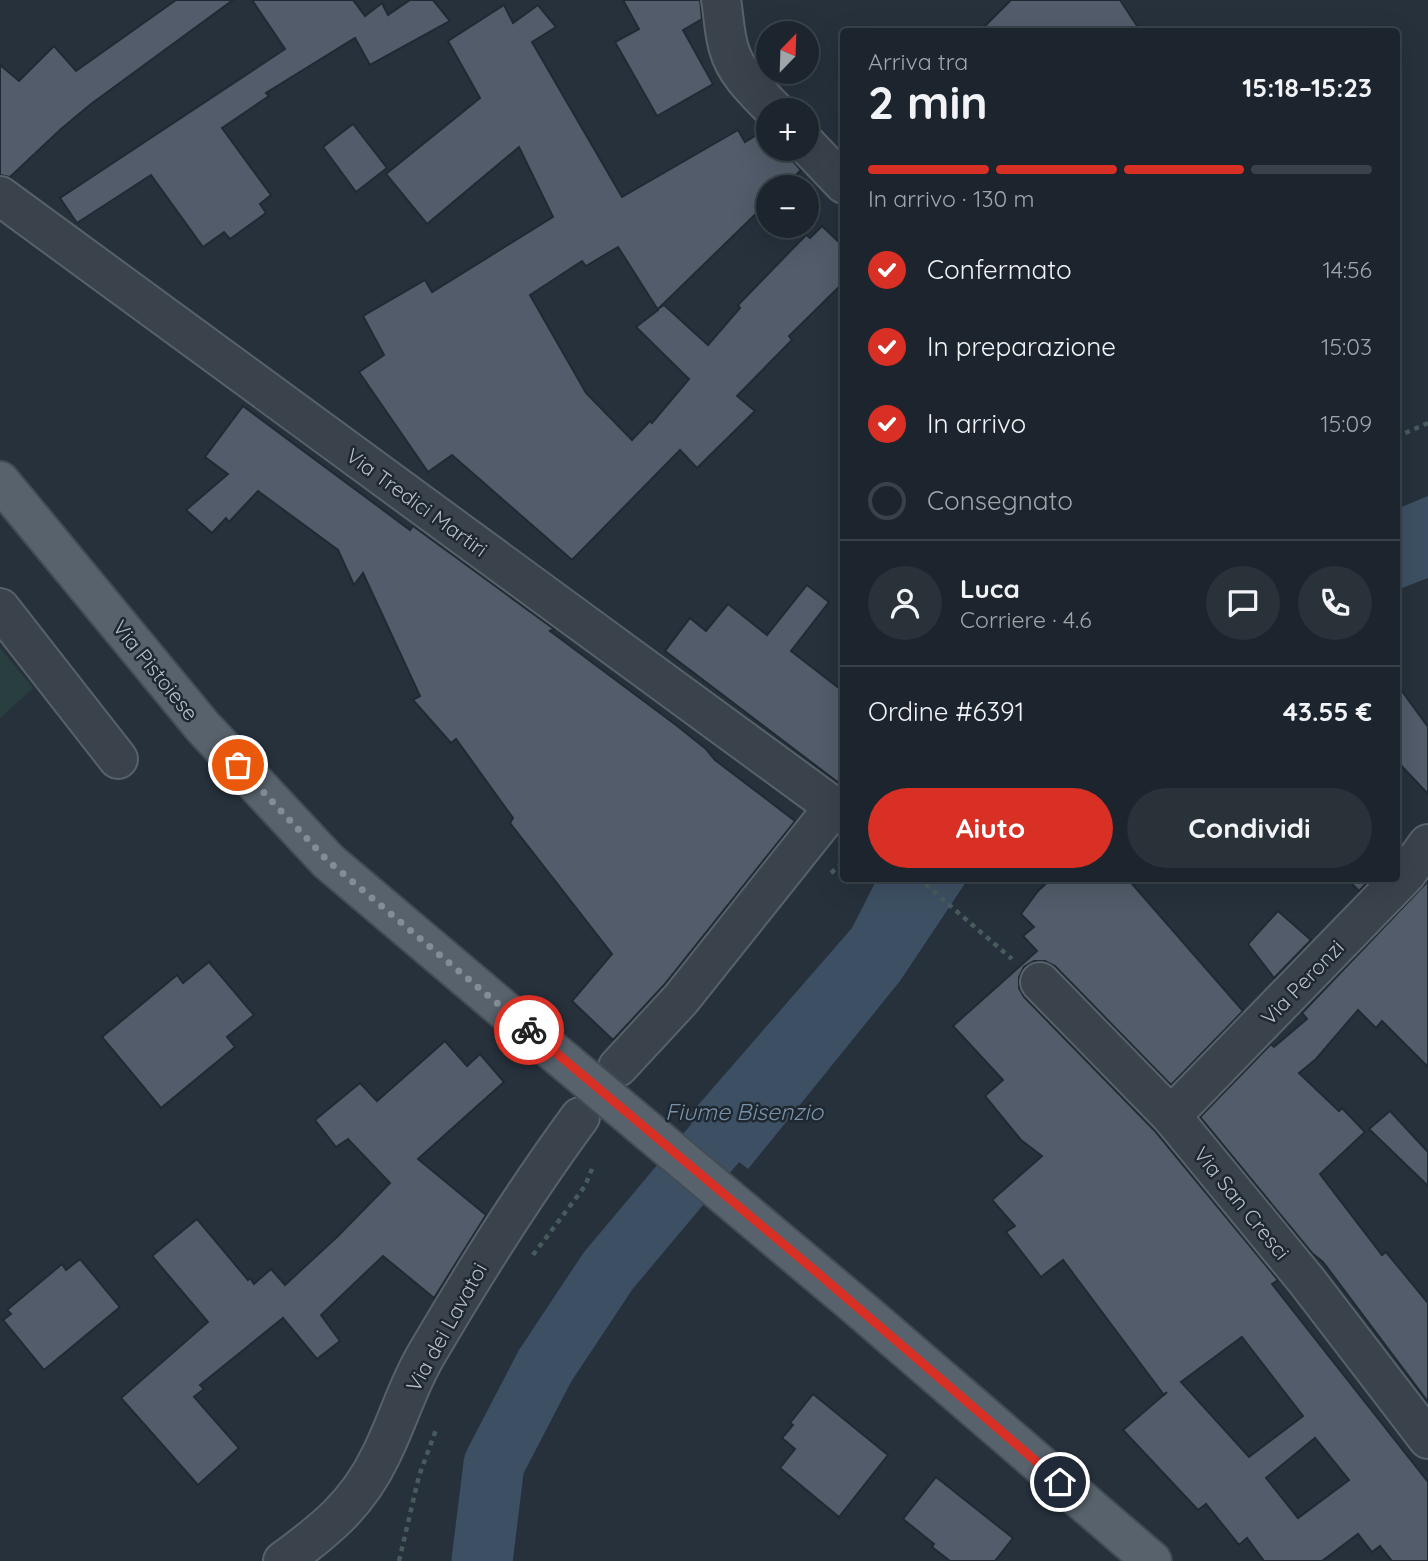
<!DOCTYPE html>
<html lang="it">
<meta charset="utf-8">
<style>
body{margin:0;font-family:Quicksand,sans-serif;background:#293139;color:#f1f3f6;height:100vh;display:flex;flex-direction:column;font-size:26px;white-space:nowrap}
*{box-sizing:border-box;margin:0}
p{font-size:23px;color:#a0a5aa}
.icon{flex:none;width:38px;height:38px;fill:none;stroke:currentColor;stroke-width:2;stroke-linecap:round;stroke-linejoin:round}
.map{position:relative;flex:1;overflow:hidden}
.details{position:absolute;left:840px;top:28px;width:560px;height:854px;display:flex;flex-direction:column;background:#1c252d;border-radius:7px;box-shadow:0 7px 28px #0002,0 0 0 2px #3a4249}
.details>*{flex:none}
.needle{width:46px;rotate:23deg}
.buttons{position:absolute;left:756px;top:21px;display:grid;gap:14px}
.buttons a{display:grid;place-items:center;width:63px;height:63px;border-radius:50%;background:#1c252d;box-shadow:0 7px 28px #0002,0 0 0 2px #3a4249;font-size:35px}
.pin{position:absolute;display:grid;place-items:center;width:60px;height:60px;color:#fff;margin:-30px;border:4px solid #fff;border-radius:50%;box-shadow:0 2px 7px #0007}
.courier{position:absolute;display:grid;place-items:center;width:70px;height:70px;margin:-35px;border:5px solid #d93025;border-radius:50%;background:#fff;color:#222;box-shadow:0 2px 9px #0007}
.headline em{font-style:normal;font-weight:700}
.headline div{display:flex;flex-direction:column-reverse}
.headline{display:flex;align-items:center;justify-content:space-between;height:119px;padding:0 28px}
h1{font-size:46px;font-weight:700;line-height:52px}
.bar{display:grid;grid-template-columns:repeat(4,1fr);gap:10px 7px;align-content:center;height:84px;padding:0 28px}
.bar i{height:9px;border-radius:5px;background:#3a4249}
.bar .on{background:#d93025}
.bar p{grid-column:span 4}
.line{display:flex;align-items:center;gap:18px;padding:0 28px;border-top:2px solid #3a4249}
.line div{flex:1}
.round{display:grid;place-items:center;flex:none;width:74px;height:74px;border-radius:37px;background:#293139}
ol{padding:0 28px;list-style:none}
li{display:flex;align-items:center;gap:21px;height:77px}
li p{margin-inline-start:auto}
li .icon{padding:7px;border-radius:50%;background:#d93025;color:#fff;stroke-width:4}
li:last-child{color:#a0a5aa}
li i{width:38px;height:38px;border:4px solid #3a4249;border-radius:50%}
.action{display:flex;gap:14px;margin-top:auto;padding:14px 28px}
.action a{flex:1;height:80px;border-radius:42px;background:#d93025;color:#fff;font-size:28px;font-weight:700;line-height:80px;text-align:center}
.action a+a{background:#293139;color:#f1f3f6}
.map>svg:first-child{display:block}
.green{fill:#293e3e}
.water{fill:#3d5063}
.lines{fill:none;stroke-linecap:round;stroke-linejoin:round}
.river{stroke:#3d5063;stroke-width:61}
.building{fill:#525c6a;stroke:#212a33;stroke-width:2;fill-rule:evenodd}
.street-casing{stroke:#58616a;stroke-width:42}
.primary-casing{stroke:#434c55;stroke-width:42}
.path{stroke:#485b5c;stroke-width:4.5;stroke-dasharray:5 5;stroke-linecap:butt}
.street{stroke:#3a434c;stroke-width:38}
.primary{stroke:#58626c;stroke-width:38}
.primary-bridge-casing{stroke:#434c55;stroke-width:42;stroke-linecap:butt}
.primary-bridge{stroke:#58626c;stroke-width:38}
.done{stroke:#848d96;stroke-width:7;stroke-dasharray:0 12.6}
.route{stroke:#d93025;stroke-width:9}
.labels{text-anchor:middle;dominant-baseline:central;stroke-width:5;stroke-linejoin:round;paint-order:stroke}
.street-label{font-size:21px;fill:#b6bec7;stroke:#1f2831}
.water-label{font-size:23px;font-style:italic;fill:#7991a8;stroke:#1f2831}
</style>
<div class="map">
<svg width="1428" height="1561" viewBox="0 0 1428 1561">
<rect width="100%" height="100%" fill="#26313c"/>
<path class="green" d="M0 648 33 688 0 718Z"/>
<g class="water">
<path d="M1428 496V578L1397 590V509Z"/>
<path d="M877 879H968L900 981 748 1169 686 1119 852 928Z"/>
</g>
<g class="lines">
<path class="river" d="M482 1561 494 1464 545 1366 608 1271 768 1080"/>
</g>
<g class="building">
<path d="M176 0H233L91 104 61 129 10 177 0 175V65L19 81 54 46 76 71Z"/>
<path d="M252 0H353L365 16 382 3 388 15 410 0H433L450 21 370 65 355 38 266 93 269 96 222 128 271 195 260 204 266 213 230 239 224 232 203 247 151 175 77 223 60 198 285 49Z"/>
<path d="M623 0H700L702 19 683 30 713 84 657 116 615 42 639 29Z"/>
<path d="M1011 0H1120L1141 32H979Z"/>
<path d="M504 5 513 23 538 5 556 27 532 42 622 197 738 130 745 142 763 131 768 140V149H786L791 159 801 170 784 187H768V202L658 309 664 305 708 345 740 308 738 305 806 235 810 238 822 226 844 247V282L789 336 792 340 737 396 755 411 697 468 680 450 572 560 452 455 428 472 359 372 384 355 363 316 425 280 432 292 553 217 519 147 427 224 386 174 480 98 448 41ZM618 247 658 310 636 327 689 379 652 423 650 421 632 440 586 393 530 295 582 261 586 266Z"/>
<path d="M353 124 387 168 356 192 323 147Z"/>
<path d="M243 406 410 530 413 526 554 629 550 631 676 725 706 749 715 760 795 821 664 985 613 1040 572 1001 612 954 510 823 513 818 456 739 451 743 413 700 420 696 363 573 354 585 338 550 258 491 229 522 226 518 212 533 186 510 228 474 205 457Z"/>
<path d="M807 585 829 602 791 651 844 692V787L665 651 690 618 706 631 728 604 767 635Z"/>
<path d="M1396 683 1428 727V794L1396 760Z"/>
<path d="M1052 878H1127L1243 1011 1171 1085 1055 966 1045 961H1034L1024 967 1019 977V988L1024 997 1155 1131 1278 1280 1272 1284 1428 1482V1561H1392L1380 1546 1372 1552 1358 1534 1322 1561H1264L1247 1538 1239 1545 1206 1504 1198 1510 1123 1430 1167 1392 1164 1395 1063 1260 1041 1277 1006 1232 1015 1226 992 1200 1042 1156 1021 1140 985 1096 1003 1080 953 1026 1037 951 1023 936 1034 927 1021 914 1038 891ZM1242 1337 1303 1416 1249 1457 1181 1382ZM1315 1438 1349 1480 1298 1518 1266 1478Z"/>
<path d="M1346 878H1371L1359 891Z"/>
<path d="M1428 881V1067L1382 1021 1376 1028 1358 1010 1316 1059 1299 1073 1339 1111 1342 1108 1365 1132 1320 1174 1382 1255 1386 1252 1428 1303V1402L1323 1262 1312 1253 1200 1117 1271 1044 1274 1047 1307 1019 1302 1013Z"/>
<path d="M1278 911 1311 940 1274 978 1248 944Z"/>
<path d="M209 962 254 1015 227 1037 235 1047 161 1108 102 1037 177 975 183 983Z"/>
<path d="M445 1041 467 1066 480 1054 504 1082 418 1159 486 1215 434 1298 383 1256 321 1315 340 1341 317 1359 283 1318 200 1385 204 1389 194 1397 239 1448 198 1485 121 1398 208 1322 152 1256 197 1219 248 1280 250 1278 254 1284 271 1269 285 1285 338 1236 390 1183 348 1139 336 1147 315 1120 360 1083 377 1101Z"/>
<path d="M1390 1111 1428 1152V1186L1369 1129Z"/>
<path d="M80 1259 120 1307 44 1370 3 1320 11 1314 7 1310 62 1264 66 1270Z"/>
<path d="M813 1394 888 1455 839 1517 780 1468 795 1449 782 1438 793 1425 790 1423Z"/>
<path d="M936 1477 1013 1538 995 1561H950L932 1547 934 1544 903 1519Z"/>
</g>
<g class="lines">
<defs>
<g id="street">
<path d="M721 0C724 16 724 34 729 49 736 74 757 92 774 110"/>
<path d="M807 145 844 184"/>
<path d="M0 196 834 807 681 999 618 1067"/>
<path d="M0 608 118 759"/>
<path d="M1040 982 1171 1116 1306 1280 1428 1439"/>
<path d="M1171 1116 1406 874 1428 844"/>
<path d="M283 1561C324 1531 357 1505 380 1457 397 1424 407 1387 426 1355 474 1273 524 1193 580 1117"/>
</g>
<g id="primary">
<path d="M0 481 203 727 328 861 536 1037"/>
<path d="M860 1309 1152 1561"/>
</g>
</defs>
<use href="#street" class="street-casing"/>
<use href="#primary" class="primary-casing"/>
<g class="path">
<path d="M1396 437 1428 423"/>
<path d="M831 873 844 862"/>
<path d="M918 878 1012 959"/>
<path d="M533 1255 585 1186 594 1164"/>
<path d="M399 1561 419 1476 437 1427"/>
</g>
<use href="#street" class="street"/>
<use href="#primary" class="primary"/>
<defs>
<path id="primary-bridge" d="M536 1037 860 1309"/>
</defs>
<use href="#primary-bridge" class="primary-bridge-casing"/>
<use href="#primary-bridge" class="primary-bridge"/>
</g>
<g class="lines">
<path class="done" d="M238 765 328 861 529 1030"/>
<path class="route" d="M529 1030 820 1275 1060 1482"/>
</g>
<g class="labels">
<g class="street-label">
<text transform="translate(417 502) rotate(36)">Via Tredici Martiri</text>
<text transform="translate(156 670) rotate(51)">Via Pistoiese</text>
<text transform="translate(1302 982) rotate(-46)">Via Peronzi</text>
<text transform="translate(1242 1203) rotate(51)">Via San Cresci</text>
<text transform="translate(446 1327) rotate(-61)">Via dei Lavatoi</text>
</g>
<g class="water-label">
<text x="744" y="1111">Fiume Bisenzio</text>
</g>
</g>
</svg>
<div class="buttons">
<a><svg class="needle" viewBox="-14 -14 28 28"><path d="M0-13l5 13h-10z" fill="#e53935"/><path d="M0 13l5-13h-10z" fill="#a0a5aa"/></svg></a>
<a>+</a>
<a>−</a>
</div>
<div class="pin" style="left:238px;top:765px;background:#ea580c"><svg class="icon" aria-label="bag" viewBox="0 0 24 24"><path d="M5 8h14l-1 12H6zM9 8a3 3 0 0 1 6 0"/></svg></div>
<div class="pin" style="left:1060px;top:1482px;background:#1f2937"><svg class="icon" aria-label="home" viewBox="0 0 24 24"><path d="M3 11l9-7 9 7M6 9v11h12V9"/></svg></div>
<div class="courier" style="left:529px;top:1030px"><svg class="icon" aria-label="bike" viewBox="0 0 24 24"><circle cx="6" cy="16" r="4"/><circle cx="18" cy="16" r="4"/><path d="M6 16l4-8h5l3 8M10 8l3 8H6M13 5h3"/></svg></div>
<section class="details">
<div class="headline"><div><h1>2 min</h1><p>Arriva tra</p></div><em>15:18–15:23</em></div>
<div class="bar"><i class="on"></i><i class="on"></i><i class="on"></i><i></i><p>In arrivo · 130 m</p></div>
<ol>
<li><svg class="icon" aria-label="check" viewBox="0 0 24 24"><path d="M5 12l5 5 9-10"/></svg>Confermato<p>14:56</p></li>
<li><svg class="icon" aria-label="check" viewBox="0 0 24 24"><path d="M5 12l5 5 9-10"/></svg>In preparazione<p>15:03</p></li>
<li><svg class="icon" aria-label="check" viewBox="0 0 24 24"><path d="M5 12l5 5 9-10"/></svg>In arrivo<p>15:09</p></li>
<li><i></i>Consegnato</li>
</ol>
<div class="line" style="height:126px"><a class="round"><svg class="icon" aria-label="person" viewBox="0 0 24 24"><circle cx="12" cy="8" r="4"/><path d="M4 21q1-7 8-7t8 7"/></svg></a><div><b>Luca</b><p>Corriere · 4.6</p></div><a class="round"><svg class="icon" aria-label="chat" viewBox="0 0 24 24"><path d="M4 5h16v11H9l-5 4z"/></svg></a><a class="round"><svg class="icon" aria-label="phone" viewBox="0 0 24 24"><path d="M5 4h4l2 5-3 2q2 4 5 5l2-3 5 2v4C11 20 4 13 5 4z"/></svg></a></div>
<div class="line" style="height:91px"><div>Ordine #6391</div><b>43.55 €</b></div>
<div class="action"><a>Aiuto</a><a>Condividi</a></div>
</section>
</div>
